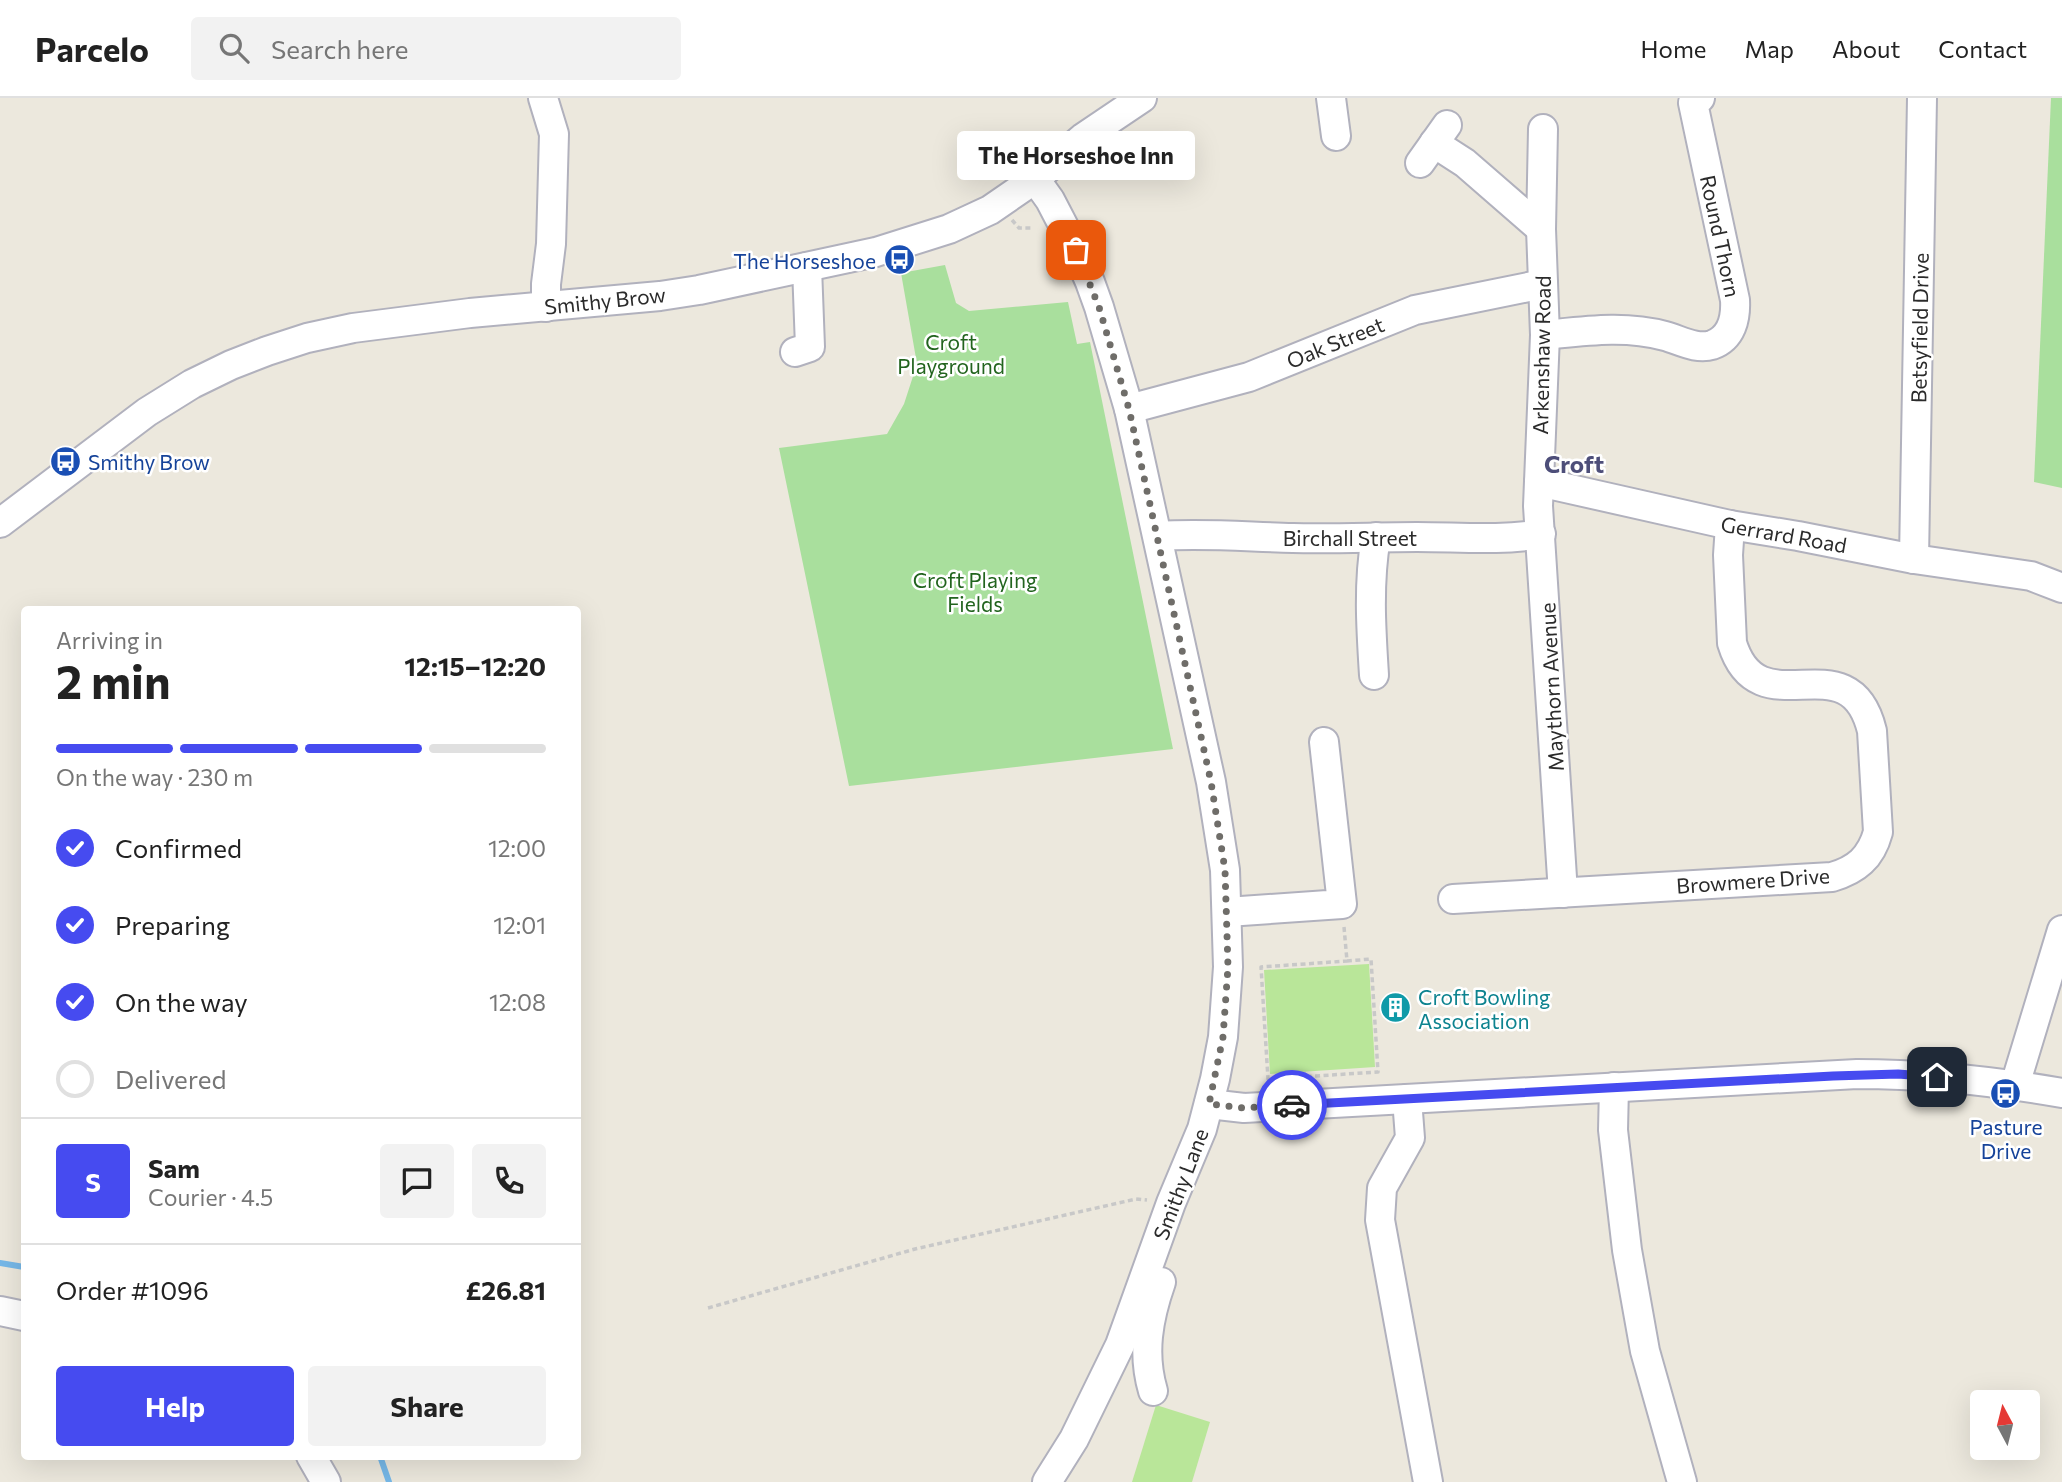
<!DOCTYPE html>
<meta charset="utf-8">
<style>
body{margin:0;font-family:Commissioner,sans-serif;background:#f2f2f2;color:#222;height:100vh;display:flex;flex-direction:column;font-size:26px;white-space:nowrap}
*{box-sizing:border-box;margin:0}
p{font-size:23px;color:#767676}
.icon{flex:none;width:38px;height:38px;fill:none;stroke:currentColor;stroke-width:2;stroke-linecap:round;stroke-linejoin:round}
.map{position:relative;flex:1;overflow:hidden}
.panel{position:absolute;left:21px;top:508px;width:560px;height:854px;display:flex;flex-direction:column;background:#fff;border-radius:7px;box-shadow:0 7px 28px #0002}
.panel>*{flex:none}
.needle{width:46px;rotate:353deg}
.controls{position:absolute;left:1970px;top:1292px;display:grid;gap:14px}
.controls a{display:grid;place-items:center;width:70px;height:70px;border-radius:7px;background:#fff;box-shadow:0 7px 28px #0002;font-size:35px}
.pin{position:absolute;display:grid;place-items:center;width:60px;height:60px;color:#fff;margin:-30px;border-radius:14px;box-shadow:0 4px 10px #0006}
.courier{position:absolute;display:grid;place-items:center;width:70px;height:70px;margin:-35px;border:5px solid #464bf0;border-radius:50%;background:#fff;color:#222;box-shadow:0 2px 9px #0007}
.bubble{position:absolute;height:49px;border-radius:7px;background:#fff;box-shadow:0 7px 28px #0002;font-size:23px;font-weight:700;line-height:49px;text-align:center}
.overview em{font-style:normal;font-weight:700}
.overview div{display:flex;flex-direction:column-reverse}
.overview{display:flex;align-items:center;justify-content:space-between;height:119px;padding:0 35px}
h1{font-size:46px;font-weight:700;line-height:52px}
.bar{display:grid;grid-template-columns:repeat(4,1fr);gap:10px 7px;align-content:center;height:84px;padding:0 35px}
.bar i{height:9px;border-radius:5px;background:#e0e0e0}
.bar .active{background:#464bf0}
.bar p{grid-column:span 4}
.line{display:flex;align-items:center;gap:18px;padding:0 35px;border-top:2px solid #e0e0e0}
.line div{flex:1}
.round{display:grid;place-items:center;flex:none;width:74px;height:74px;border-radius:7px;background:#f2f2f2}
ol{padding:0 35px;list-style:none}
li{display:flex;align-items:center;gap:21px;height:77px}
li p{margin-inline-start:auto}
li .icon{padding:7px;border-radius:50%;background:#464bf0;color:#fff;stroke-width:4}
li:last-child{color:#767676}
li i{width:38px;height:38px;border:4px solid #e0e0e0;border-radius:50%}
.action{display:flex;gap:14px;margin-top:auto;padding:14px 35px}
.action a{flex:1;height:80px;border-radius:7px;background:#464bf0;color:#fff;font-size:28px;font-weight:700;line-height:80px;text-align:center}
.action a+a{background:#f2f2f2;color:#222}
header{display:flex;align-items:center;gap:42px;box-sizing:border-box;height:98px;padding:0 35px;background:#fff;border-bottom:2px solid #e0e0e0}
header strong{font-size:33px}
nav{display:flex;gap:38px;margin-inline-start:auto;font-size:24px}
.search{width:490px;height:63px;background:#f2f2f2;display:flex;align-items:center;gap:18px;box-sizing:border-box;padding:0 24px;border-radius:7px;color:#767676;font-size:26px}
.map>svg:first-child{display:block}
.green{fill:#a9df9d}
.pitch{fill:#b9e699}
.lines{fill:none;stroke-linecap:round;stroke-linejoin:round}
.stream{stroke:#76b8e8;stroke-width:6}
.minor-casing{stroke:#b1b1bd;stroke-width:32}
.path{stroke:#c8c8c8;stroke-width:3.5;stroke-dasharray:5 3.5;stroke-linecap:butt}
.minor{stroke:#fff;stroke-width:28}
.done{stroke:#6f6d69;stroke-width:7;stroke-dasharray:0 12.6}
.route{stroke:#464bf0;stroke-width:9}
.labels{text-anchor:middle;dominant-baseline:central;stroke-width:5;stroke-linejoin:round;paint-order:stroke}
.street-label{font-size:21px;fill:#2b2b2b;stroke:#fff}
.transit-label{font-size:21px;fill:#164399;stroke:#fff;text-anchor:end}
.park-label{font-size:21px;fill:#22641e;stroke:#fff}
.culture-label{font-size:21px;fill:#0d838f;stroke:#fff;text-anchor:start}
.quarter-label{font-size:24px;font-weight:bold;fill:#4d4e79;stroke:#fff}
</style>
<header>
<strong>Parcelo</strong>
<div class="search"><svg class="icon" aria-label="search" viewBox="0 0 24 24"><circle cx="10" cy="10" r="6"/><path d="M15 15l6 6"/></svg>Search here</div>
<nav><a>Home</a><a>Map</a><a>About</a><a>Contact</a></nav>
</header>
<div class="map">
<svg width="2062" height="1384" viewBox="0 0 2062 1384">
<rect width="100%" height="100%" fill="#ece8dd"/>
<g class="green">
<path d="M2051 0H2062V390L2034 384Z"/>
<path d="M945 167 956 205 969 213 1068 204 1077 246 1090 244 1173 651 849 688 779 350 887 336 904 306 917 266 901 175Z"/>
</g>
<g class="pitch">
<path d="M1369 866 1375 969 1270 976 1264 872Z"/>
<path d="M1156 1307 1210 1324 1192 1384H1132Z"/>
</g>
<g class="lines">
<g class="stream">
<path d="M0 1165 24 1169"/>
<path d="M380 1358 389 1384"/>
</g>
<defs>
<g id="minor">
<path d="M543 0 554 36 551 146 546 186V209"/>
<path d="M1331 0 1336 38"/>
<path d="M1543 31 1541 131 1545 237 1538 408 1563 795"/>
<path d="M1434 45 1465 65 1541 131"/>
<path d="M1420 65 1447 27"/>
<path d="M1035 81 1050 102 1076 152 1090 184 1099 209 1129 311 1211 684 1225 772 1228 869 1223 939 1215 981 1202 1031 1171 1105 1120 1247 1074 1341 1047 1384"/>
<path d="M1545 237C1585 233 1625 227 1665 238 1680 242 1696 252 1712 247 1732 240 1736 220 1735 202L1693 5 1700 0"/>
<path d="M795 254 810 249 807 169"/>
<path d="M1129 311 1249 279 1415 212 1543 186"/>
<path d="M1539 384 1730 427 1798 438 1914 461 2031 478 2062 490"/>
<path d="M0 425 147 314 192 286 231 267 267 253 307 240 353 230 470 215 660 198 699 192 876 154 949 131 990 112 1035 81 1084 39 1142 0"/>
<path d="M1159 438C1204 435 1248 439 1293 440 1335 441 1376 439 1417 439 1459 439 1500 443 1541 436"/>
<path d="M1914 461 1922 0"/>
<path d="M1374 577C1371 530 1368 485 1376 439"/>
<path d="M1453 801 1832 779C1856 772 1871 760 1878 734L1872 633C1849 538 1759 634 1732 545L1728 457 1730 427"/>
<path d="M1227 814 1342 806 1324 644"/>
<path d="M2015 987 2062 832"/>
<path d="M1614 989 1613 1032 1627 1152 1645 1253 1682 1384"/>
<path d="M1407 1001 1410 1040 1382 1090 1380 1122 1428 1384"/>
<path d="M1209 1006 1244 1010 1857 976C1926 976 1994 983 2062 995"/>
<path d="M0 1213 24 1218"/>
<path d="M1153 1293C1142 1256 1148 1221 1161 1184"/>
<path d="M311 1358 326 1384"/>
</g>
</defs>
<use href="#minor" class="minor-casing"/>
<g class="path">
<path d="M1012 122 1019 130H1031"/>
<path d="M1344 829 1347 863 1371 861 1378 974 1268 981 1261 869 1347 863"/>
<path d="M708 1210 915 1151 1136 1101 1147 1102"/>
</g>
<use href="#minor" class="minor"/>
</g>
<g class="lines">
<path class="done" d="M1076 152 1099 209 1129 311 1211 684 1225 772 1228 869 1223 939 1209 1006 1244 1010 1292 1007"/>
<path class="route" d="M1292 1007 1833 978 1898 976 1937 979"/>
</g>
<defs>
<symbol id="bus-disc" viewBox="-11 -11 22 22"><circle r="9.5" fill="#1a4fb4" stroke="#fff"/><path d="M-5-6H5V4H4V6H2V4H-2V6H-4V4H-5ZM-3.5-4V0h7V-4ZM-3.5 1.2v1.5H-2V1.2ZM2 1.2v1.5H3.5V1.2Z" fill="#fff"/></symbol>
<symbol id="building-disc" viewBox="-11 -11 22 22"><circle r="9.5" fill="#0f9aa8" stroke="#fff"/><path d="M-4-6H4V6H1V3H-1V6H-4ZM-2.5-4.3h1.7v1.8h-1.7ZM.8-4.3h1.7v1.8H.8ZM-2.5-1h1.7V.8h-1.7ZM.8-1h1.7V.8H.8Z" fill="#fff"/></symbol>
</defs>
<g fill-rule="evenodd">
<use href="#bus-disc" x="882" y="144" width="35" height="35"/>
<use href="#bus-disc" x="48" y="346" width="35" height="35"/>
<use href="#building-disc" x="1378" y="892" width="35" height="35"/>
<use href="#bus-disc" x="1988" y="978" width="35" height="35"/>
</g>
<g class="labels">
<g class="street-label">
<text transform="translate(1721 138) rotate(78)">Round Thorn</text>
<text transform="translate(605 202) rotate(-6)">Smithy Brow</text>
<text transform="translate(1919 230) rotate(-89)">Betsyfield Drive</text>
<text transform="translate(1335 244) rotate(-22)">Oak Street</text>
<text transform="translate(1541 257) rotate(-89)">Arkenshaw Road</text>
<text transform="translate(1784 436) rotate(10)">Gerrard Road</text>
<text x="1350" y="439">Birchall Street</text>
<text transform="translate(1551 589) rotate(-93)">Maythorn Avenue</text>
<text transform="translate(1753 782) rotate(-4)">Browmere Drive</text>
<text transform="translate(1180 1086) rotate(-69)">Smithy Lane</text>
</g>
<g class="transit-label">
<text x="876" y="162">The Horseshoe</text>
<text x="88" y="363" text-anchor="start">Smithy Brow</text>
<text x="2006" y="1028" text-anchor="middle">Pasture<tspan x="2006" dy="24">Drive</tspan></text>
</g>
<g class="park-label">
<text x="951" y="243">Croft<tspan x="951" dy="24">Playground</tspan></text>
<text x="975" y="481">Croft Playing<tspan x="975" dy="24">Fields</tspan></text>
</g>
<g class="culture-label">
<text x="1418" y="898">Croft Bowling<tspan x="1418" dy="24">Association</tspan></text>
</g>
<g class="quarter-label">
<text x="1574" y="365">Croft</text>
</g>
</g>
</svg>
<div class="controls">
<a><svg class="needle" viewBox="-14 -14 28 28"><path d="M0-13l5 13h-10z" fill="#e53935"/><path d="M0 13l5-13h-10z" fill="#767676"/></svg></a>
</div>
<div class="pin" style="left:1076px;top:152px;background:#ea580c"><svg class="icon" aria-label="bag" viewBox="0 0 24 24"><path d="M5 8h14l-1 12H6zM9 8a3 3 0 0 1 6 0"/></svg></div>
<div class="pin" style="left:1937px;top:979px;background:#1f2937"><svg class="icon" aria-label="home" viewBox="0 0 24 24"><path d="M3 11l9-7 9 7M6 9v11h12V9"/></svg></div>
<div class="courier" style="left:1292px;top:1007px"><svg class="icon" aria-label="car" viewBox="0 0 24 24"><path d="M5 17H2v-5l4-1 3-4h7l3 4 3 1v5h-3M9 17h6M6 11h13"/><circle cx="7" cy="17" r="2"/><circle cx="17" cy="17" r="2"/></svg></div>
<div class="bubble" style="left:957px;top:33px;width:238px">The Horseshoe Inn</div>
<section class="panel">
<div class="overview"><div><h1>2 min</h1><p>Arriving in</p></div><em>12:15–12:20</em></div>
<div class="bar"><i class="active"></i><i class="active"></i><i class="active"></i><i></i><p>On the way · 230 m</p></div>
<ol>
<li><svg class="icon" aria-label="check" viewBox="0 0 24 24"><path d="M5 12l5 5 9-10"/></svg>Confirmed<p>12:00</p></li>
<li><svg class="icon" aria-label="check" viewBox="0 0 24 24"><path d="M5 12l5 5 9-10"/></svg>Preparing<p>12:01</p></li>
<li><svg class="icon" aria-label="check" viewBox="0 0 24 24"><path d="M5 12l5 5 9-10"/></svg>On the way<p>12:08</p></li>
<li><i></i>Delivered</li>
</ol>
<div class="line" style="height:126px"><b class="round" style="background:#464bf0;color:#fff">S</b><div><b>Sam</b><p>Courier · 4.5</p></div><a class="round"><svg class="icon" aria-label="chat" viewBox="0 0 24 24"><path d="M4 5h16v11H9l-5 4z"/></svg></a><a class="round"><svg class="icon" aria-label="phone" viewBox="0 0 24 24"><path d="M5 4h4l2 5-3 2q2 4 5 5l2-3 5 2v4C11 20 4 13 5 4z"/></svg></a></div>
<div class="line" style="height:91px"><div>Order #1096</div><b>£26.81</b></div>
<div class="action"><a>Help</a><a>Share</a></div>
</section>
</div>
